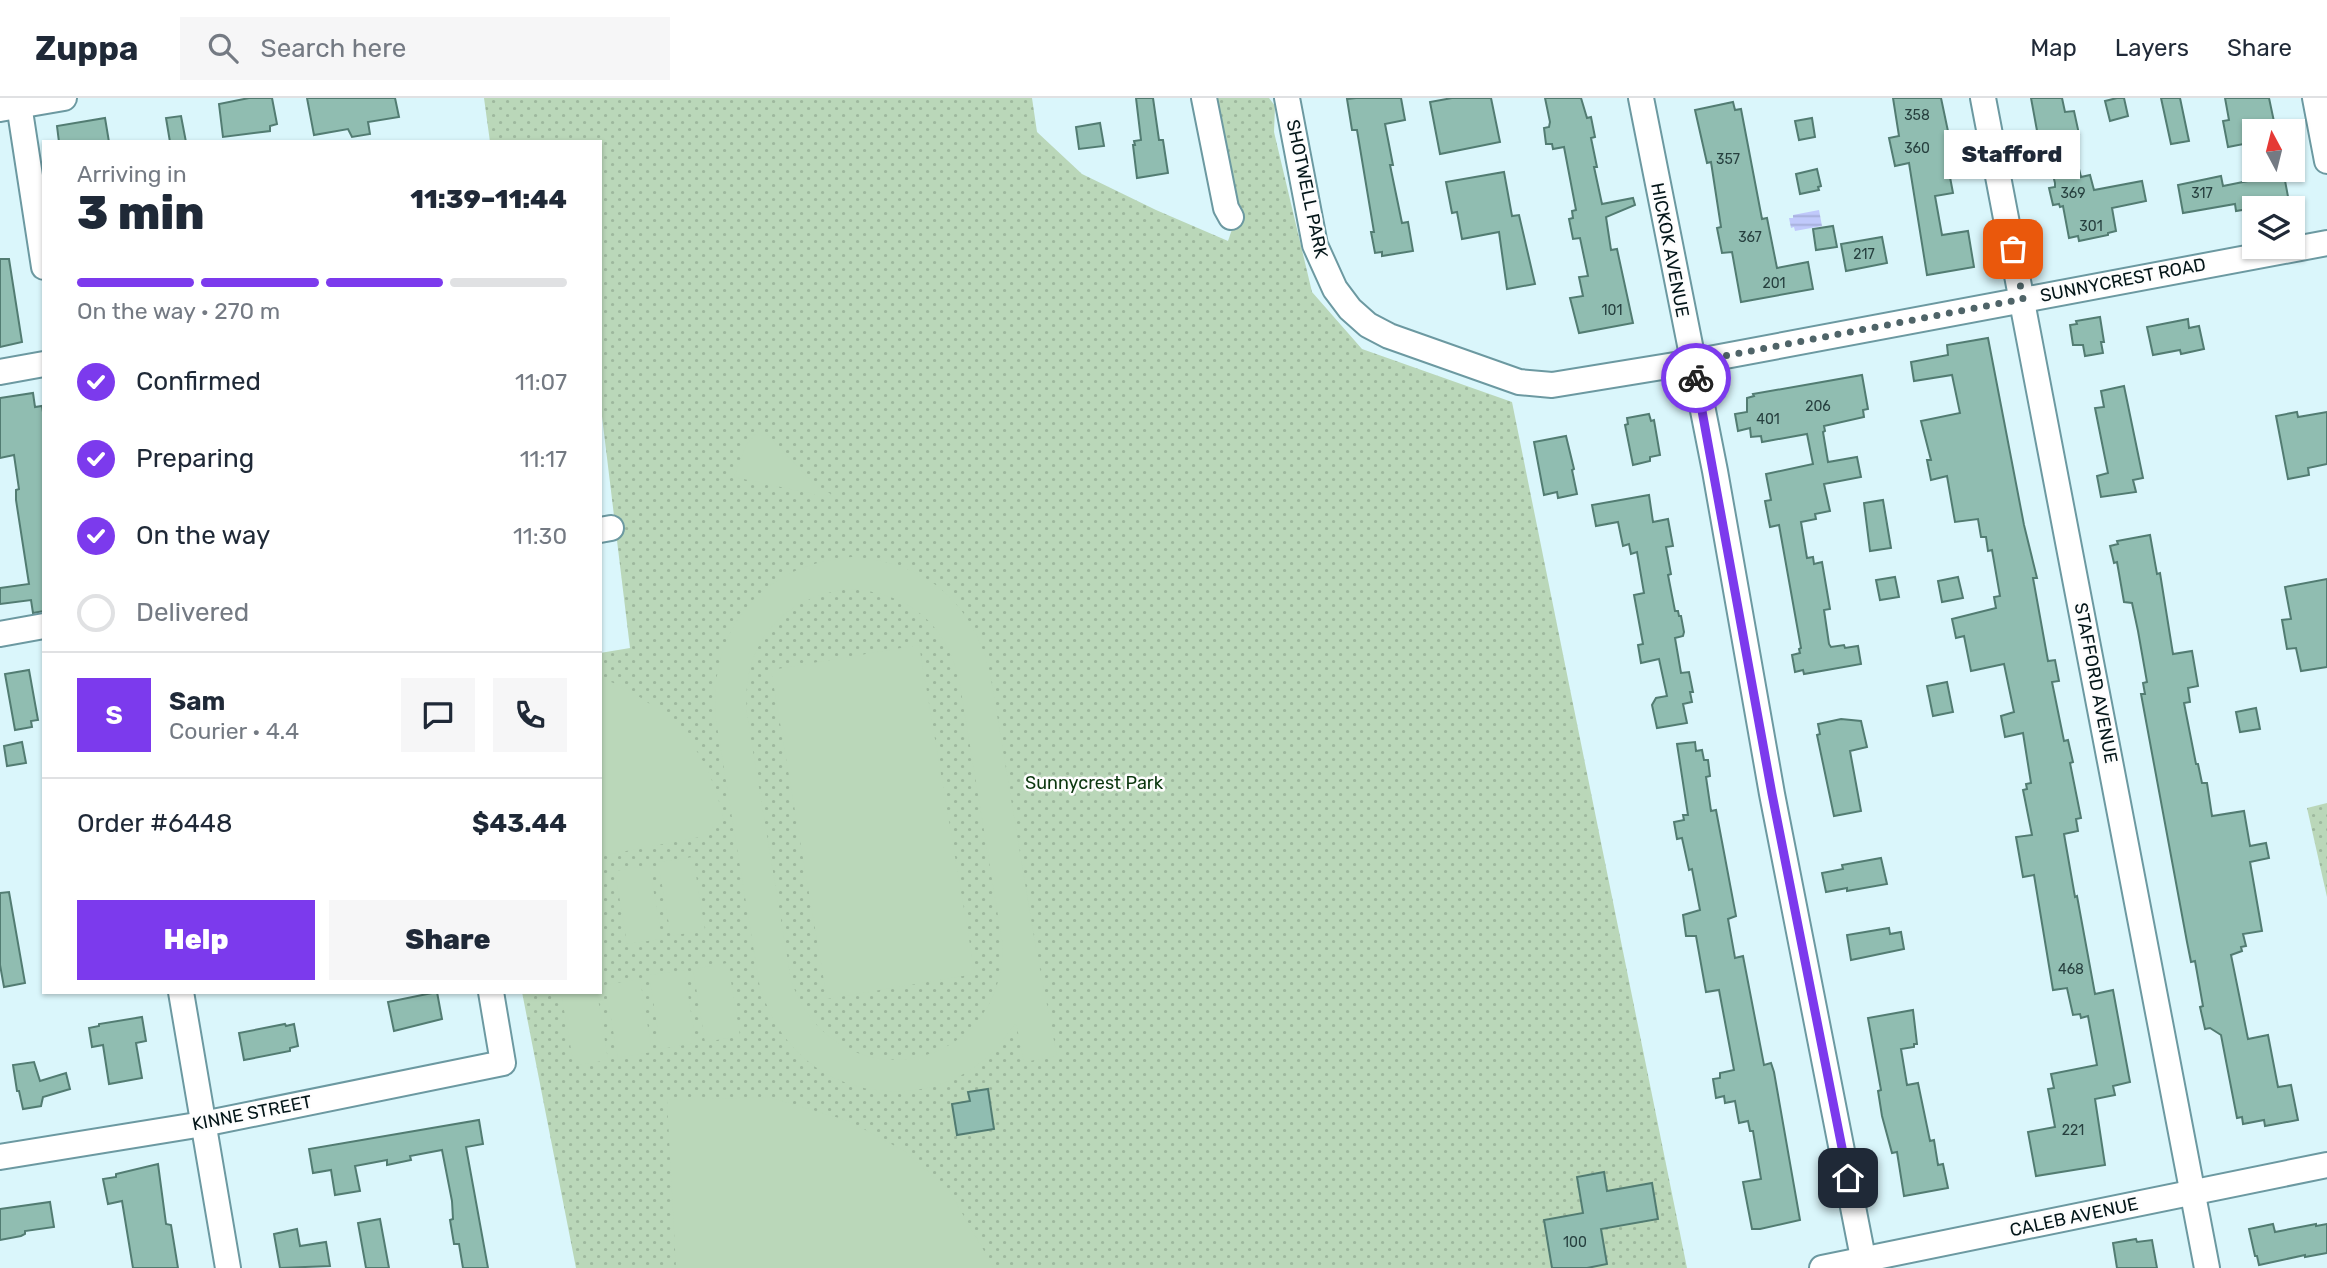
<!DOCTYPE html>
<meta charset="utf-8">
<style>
body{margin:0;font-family:Rubik,sans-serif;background:#f6f6f7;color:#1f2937;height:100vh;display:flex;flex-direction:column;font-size:26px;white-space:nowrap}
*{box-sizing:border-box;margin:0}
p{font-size:23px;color:#747a83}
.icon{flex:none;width:38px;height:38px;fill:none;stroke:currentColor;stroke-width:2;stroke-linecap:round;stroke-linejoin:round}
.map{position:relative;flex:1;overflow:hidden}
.drawer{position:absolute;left:42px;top:42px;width:560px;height:854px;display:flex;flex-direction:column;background:#fff;border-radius:0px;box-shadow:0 2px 5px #0004}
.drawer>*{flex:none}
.needle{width:46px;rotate:353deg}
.fabs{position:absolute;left:2242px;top:21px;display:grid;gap:14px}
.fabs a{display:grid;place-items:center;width:63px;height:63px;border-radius:0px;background:#fff;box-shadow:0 2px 5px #0004;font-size:35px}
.pin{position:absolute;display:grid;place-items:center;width:60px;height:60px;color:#fff;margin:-30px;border-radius:14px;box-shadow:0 4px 10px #0006}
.courier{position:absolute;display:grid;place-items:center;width:70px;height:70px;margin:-35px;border:5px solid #7c3aed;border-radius:50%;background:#fff;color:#222;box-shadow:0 2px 9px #0007}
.bubble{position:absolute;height:49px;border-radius:0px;background:#fff;box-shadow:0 2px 5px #0004;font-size:23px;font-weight:800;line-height:49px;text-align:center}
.summary em{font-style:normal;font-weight:800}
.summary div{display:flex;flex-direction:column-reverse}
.summary{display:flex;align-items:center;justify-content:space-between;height:119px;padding:0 35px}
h1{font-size:46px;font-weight:800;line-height:52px}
.bar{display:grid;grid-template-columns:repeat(4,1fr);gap:10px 7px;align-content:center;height:84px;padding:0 35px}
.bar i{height:9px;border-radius:5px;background:#e0e1e3}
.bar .current{background:#7c3aed}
.bar p{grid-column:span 4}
.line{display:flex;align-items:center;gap:18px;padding:0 35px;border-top:2px solid #e0e1e3}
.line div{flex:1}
.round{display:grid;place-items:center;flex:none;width:74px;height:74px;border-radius:0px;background:#f6f6f7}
ol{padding:0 35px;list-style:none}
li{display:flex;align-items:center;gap:21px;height:77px}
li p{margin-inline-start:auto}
li .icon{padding:7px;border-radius:50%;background:#7c3aed;color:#fff;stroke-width:4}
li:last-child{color:#747a83}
li i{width:38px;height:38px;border:4px solid #e0e1e3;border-radius:50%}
.button{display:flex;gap:14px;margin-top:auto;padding:14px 35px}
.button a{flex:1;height:80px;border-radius:0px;background:#7c3aed;color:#fff;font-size:28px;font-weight:800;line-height:80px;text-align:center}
.button a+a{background:#f6f6f7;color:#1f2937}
header{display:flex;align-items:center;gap:42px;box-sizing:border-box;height:98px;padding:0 35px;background:#fff;border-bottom:2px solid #e0e1e3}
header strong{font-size:33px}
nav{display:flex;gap:38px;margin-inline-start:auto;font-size:24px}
.search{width:490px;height:63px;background:#f6f6f7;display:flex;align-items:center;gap:18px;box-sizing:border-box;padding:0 24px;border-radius:0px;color:#747a83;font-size:26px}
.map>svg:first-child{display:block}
.park{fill:url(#park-dots)}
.garden{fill:#bad7b9;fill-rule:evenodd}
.water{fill:url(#water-rules)}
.building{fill:#90bdb1;stroke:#527c72;stroke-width:2}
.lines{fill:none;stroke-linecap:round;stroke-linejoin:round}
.minor-casing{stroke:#6c99a1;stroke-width:28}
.minor{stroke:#fff;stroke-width:24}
.done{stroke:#4f6468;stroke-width:7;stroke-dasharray:0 12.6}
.route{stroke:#7c3aed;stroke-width:9}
.labels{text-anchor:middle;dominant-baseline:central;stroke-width:5;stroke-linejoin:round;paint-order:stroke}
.number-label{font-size:14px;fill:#27403f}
.street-label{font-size:18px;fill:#041619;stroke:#fdfdfd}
.park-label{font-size:18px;fill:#0b360e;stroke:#fdfdfd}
</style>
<header>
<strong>Zuppa</strong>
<div class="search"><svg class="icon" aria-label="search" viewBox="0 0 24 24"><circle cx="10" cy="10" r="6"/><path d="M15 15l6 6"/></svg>Search here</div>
<nav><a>Map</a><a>Layers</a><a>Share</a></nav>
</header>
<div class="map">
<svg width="2327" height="1170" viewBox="0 0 2327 1170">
<defs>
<pattern id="park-dots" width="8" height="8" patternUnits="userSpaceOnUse" patternTransform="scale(1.75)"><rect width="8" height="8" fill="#bad7b9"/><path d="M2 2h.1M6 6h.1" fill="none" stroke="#9eb89e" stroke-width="1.8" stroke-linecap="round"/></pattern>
<pattern id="water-rules" width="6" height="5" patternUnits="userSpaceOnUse" patternTransform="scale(1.75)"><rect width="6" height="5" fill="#c0c9fb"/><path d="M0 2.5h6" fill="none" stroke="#a3acd7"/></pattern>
</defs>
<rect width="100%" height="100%" fill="#daf6fb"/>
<g class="park">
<path d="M484 0H1032L1037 34 1082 76 1156 112 1228 143 1237 117 1215 0H1269L1275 8 1274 34 1312 194 1362 251 1512 304 1687 1170H576L522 894H600V555L630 550 600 302V44H490Z"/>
<path d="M2327 705V799L2307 710Z"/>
</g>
<g class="garden">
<path d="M761 330 817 389 831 396 827 403 813 396 734 379 746 347Z"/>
<path d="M852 459C926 464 972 503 990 575L1035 845 1057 958 1024 964 1016 925C1004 941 993 956 976 968 918 1010 831 999 787 942 774 926 767 909 760 890L716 622C708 530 761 467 852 459ZM852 491C910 496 945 525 959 581L1003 848C1002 978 833 1006 791 882L747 617C740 547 782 497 852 491Z"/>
<path d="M919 547 975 876 827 901 771 572Z"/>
<path d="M600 580C638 591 686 630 704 665 714 684 719 703 724 722L700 739 600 758Z"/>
<path d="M693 759 705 832 671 838 658 764Z"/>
<path d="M649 767 662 841 627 846 615 773Z"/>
<path d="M728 865 740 938 705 944 693 871Z"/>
<path d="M684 872 696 945 661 951 649 877Z"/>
<path d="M640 881 652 954 618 960 605 887Z"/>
<path d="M597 894 608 962 574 968 561 895Z"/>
<path d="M769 999 849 1023 904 1053 948 1091 994 1170H676L667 1002Z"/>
</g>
<path class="water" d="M1819 112 1822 128 1795 133 1794 129 1791 130 1789 120H1793V117Z"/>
<g class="building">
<path d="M249 0H272L277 26 270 28V33L223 39 219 6Z"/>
<path d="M307 0H395L399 19 368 24 370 36 352 39 348 31 314 37Z"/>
<path d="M1136 0H1153L1159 42H1163L1168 75 1137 80 1133 47H1135L1134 43 1141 42Z"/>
<path d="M1356 0H1401L1405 22 1385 26 1393 67H1390L1402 125 1408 124 1413 153 1382 158V154L1375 155 1371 134H1374L1357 32H1352L1347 1Z"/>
<path d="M1452 0H1491L1500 44 1440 56 1430 4Z"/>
<path d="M1545 0H1581L1587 20 1591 19 1595 39 1591 40 1597 69H1594L1602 106 1633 100 1635 107 1606 119 1611 152 1617 151 1633 225 1579 235 1570 200 1583 198 1579 179 1588 178 1580 140 1573 141 1569 121 1573 120 1572 113 1576 112 1564 49 1553 51 1552 46H1546L1544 30 1549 29 1550 24Z"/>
<path d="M1893 0H1941L1953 57 1946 58 1953 95 1935 98 1942 137 1968 133 1974 169 1927 177 1909 65 1895 68 1889 40 1899 38Z"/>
<path d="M2031 0H2062L2065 14 2074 13 2079 36 2071 39 2081 79 2090 77 2094 92 2142 83 2146 103 2112 110 2116 133 2108 135V137L2079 143 2078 138 2069 140 2063 108 2060 109 2059 106 2053 107 2049 90 2055 89V85L2043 37 2038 38Z"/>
<path d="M2117 0H2124L2128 18 2110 23 2105 3Z"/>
<path d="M2161 0H2180L2189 43 2171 46Z"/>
<path d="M2225 0H2269L2276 33H2254V44L2228 49 2223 23 2229 22Z"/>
<path d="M1733 4 1735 12 1741 11 1762 121 1767 120 1777 170 1808 164 1813 191 1741 204 1732 154 1722 155 1717 130 1721 129 1711 64 1707 65 1695 12Z"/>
<path d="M181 18 186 44H170L166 20Z"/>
<path d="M105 20 109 44H59L57 28Z"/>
<path d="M1812 20 1815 39 1799 42 1795 23Z"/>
<path d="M1100 25 1104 48 1079 51 1076 29Z"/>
<path d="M1817 71 1821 88 1818 89 1819 92 1800 96 1796 76Z"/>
<path d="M2251 72H2283L2289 104 2236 113 2235 106 2183 115 2178 87 2221 78 2223 88 2253 82Z"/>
<path d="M1504 74 1512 118 1519 117 1535 186 1507 191 1499 134 1462 141 1457 114 1452 115 1446 84Z"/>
<path d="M1833 128 1837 149 1816 152 1813 131Z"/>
<path d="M1882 139 1887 165 1846 173 1841 146Z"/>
<path d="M0 161H9L22 244 0 249Z"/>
<path d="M2100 219 2104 244H2101L2103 255 2085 258 2083 247H2073L2070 227 2077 226 2076 223Z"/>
<path d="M2188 221 2189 230 2199 228 2204 251 2181 256 2180 252 2153 257 2147 229Z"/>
<path d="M1988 240 2024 427 2037 480H2033L2048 563 2055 562 2059 583 2052 584 2064 643 2068 642 2073 664 2070 665 2081 720 2076 721 2078 733 2064 736 2075 799 2077 798 2095 896 2113 892 2130 984 2113 988 2115 997 2095 1001 2105 1067 2036 1078 2028 1034 2055 1029 2048 991 2054 990 2051 976 2097 967 2088 918 2081 920 2080 916 2073 917 2067 890 2053 892 2034 777 2023 779 2016 739 2032 737 2023 692 2027 691 2026 686 2031 685 2023 635 2005 639 2001 618 2014 614 2004 566 1971 573 1964 538 1956 540 1952 521 1996 510 1994 499 2000 498 1992 452 1988 453 1986 439H1981L1978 421 1955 424 1947 378 1931 382 1927 362H1931L1921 323 1960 315 1952 277 1914 283 1911 264 1948 257 1947 247Z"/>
<path d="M1862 277 1868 311 1863 312 1864 319 1824 328 1825 333 1823 334 1828 364 1857 359 1861 379 1824 386 1830 413 1815 416 1816 421 1801 424 1807 460 1813 459 1814 466 1822 464 1830 511 1824 512 1829 546 1831 549 1844 547 1845 550 1858 548 1861 566 1804 576 1803 572 1795 574 1792 557 1800 555 1799 551 1801 550 1779 427 1770 429 1765 403 1771 402 1766 376 1813 366 1807 336 1762 344 1761 338 1751 339 1750 330 1738 333 1735 316 1747 314V300L1754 298 1753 296Z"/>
<path d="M2124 288 2143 380 2133 382 2136 394 2101 399 2097 378 2108 375 2095 310 2104 309 2101 293Z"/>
<path d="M33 295 35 309 42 308 44 320V513L33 515 31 502 0 506V490L29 486 16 402V392L19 391 14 357 0 360V300Z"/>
<path d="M2297 314 2298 319 2327 314V366L2308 370 2309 377 2288 381 2276 318Z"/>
<path d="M1649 316 1651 323 1654 322 1660 357 1650 359V363L1633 367 1625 327 1628 326 1627 320Z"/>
<path d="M1566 338 1574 371 1572 372 1577 396 1558 400 1557 394 1544 397 1534 344Z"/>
<path d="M1649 397 1653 424 1668 421 1673 448 1666 449 1671 476 1668 477 1675 513H1678L1679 518H1681L1684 534 1683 538 1675 540 1681 575 1689 574 1693 594H1690L1692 604 1683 606 1687 625 1657 630 1652 607 1656 600 1667 598 1659 561 1641 565 1638 547 1643 546 1634 497 1644 495 1637 454 1631 456 1629 446 1623 448 1618 424 1596 428 1592 407Z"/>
<path d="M1883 402 1891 450 1870 453 1864 405Z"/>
<path d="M2150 437 2157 476 2160 475 2173 556 2192 553 2198 588 2188 590 2190 604 2184 605 2196 666H2198L2202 685H2207L2212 718 2244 713 2250 748 2266 745 2269 760 2250 764 2262 833 2243 836 2246 848 2241 849 2242 853 2231 857 2248 941 2268 937 2278 989 2291 987 2298 1022 2265 1028 2264 1022 2243 1026 2242 1019 2237 1020 2221 937 2210 930 2205 931 2200 909 2203 908 2195 863 2191 864 2187 844 2141 596H2145L2143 585 2147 584 2138 533 2132 505 2124 504 2117 464 2114 465 2110 448 2118 446 2117 443Z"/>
<path d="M1895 479 1899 499 1880 502 1876 482Z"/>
<path d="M1958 479 1963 500 1942 504 1938 483Z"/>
<path d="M2327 481V569L2301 573 2296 550 2287 551 2282 522 2291 521 2285 489Z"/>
<path d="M29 572 38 622 31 623 32 629 15 632 5 576Z"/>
<path d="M1947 584 1953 614 1933 618 1927 588Z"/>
<path d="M2256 610 2260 631 2240 634 2236 614Z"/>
<path d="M1841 621 1861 623 1867 649 1850 653 1861 713 1834 718 1817 637 1820 636 1818 626Z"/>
<path d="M22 644 26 665 7 668 4 648Z"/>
<path d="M1695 644 1696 653 1702 652 1704 662H1708L1710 678 1706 679 1711 713 1716 712 1736 818 1728 821 1735 860 1743 858 1764 967 1771 965 1774 974 1800 1122 1760 1131H1752L1743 1084 1761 1081 1753 1033H1750L1748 1023 1739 1025 1735 1003 1725 1005 1724 998 1716 1000 1713 981 1720 980V975L1734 972 1719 892 1706 894 1696 838H1686L1683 817 1700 812 1692 771 1689 772 1682 740 1677 741 1674 724 1684 722 1683 717H1688L1677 646Z"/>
<path d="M1881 760 1887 786 1847 793V790L1826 794 1822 775 1843 771 1842 767Z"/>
<path d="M9 794 25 885 4 889 0 867V795Z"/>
<path d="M1889 830 1890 836 1901 834 1904 851 1851 862 1847 837Z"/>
<path d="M437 894 442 921 394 933 388 904Z"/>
<path d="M1913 912 1917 946H1914V949L1901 951 1907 987 1918 985 1930 1043 1934 1042 1938 1067 1943 1066 1948 1090 1904 1098 1897 1054 1892 1055 1882 1018 1878 993 1881 992 1868 920Z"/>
<path d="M142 919 146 943 136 945 142 980 109 986 103 947 92 949 89 930 99 928V926Z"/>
<path d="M285 926 286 928 294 926 298 948 290 950V953L244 962 239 935Z"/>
<path d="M34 964 40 983 66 975 70 991 43 999 41 1008 23 1011 19 993H17L13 967Z"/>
<path d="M988 991 994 1031 957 1037 952 1006 970 1003 968 994Z"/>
<path d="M479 1022 483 1046 466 1049 488 1170H463L459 1146H454L450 1122 453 1121 452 1103 442 1052 410 1058 411 1062 387 1067V1062L355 1068 360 1093 335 1097 331 1072 313 1075 309 1051Z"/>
<path d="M158 1066 166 1126 171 1127 178 1170H133L122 1103 108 1106 103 1081 116 1079V1076Z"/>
<path d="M1604 1074 1607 1093 1652 1085 1658 1121 1601 1131 1607 1166 1587 1170H1552L1544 1122 1583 1115 1577 1079Z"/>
<path d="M50 1104 54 1129 25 1133V1136L21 1138 0 1142V1111Z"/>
<path d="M380 1121 389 1170H366L358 1125Z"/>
<path d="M2273 1126 2275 1134 2316 1126V1128L2327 1126V1155L2305 1159V1157L2259 1167 2257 1158H2255L2249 1131Z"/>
<path d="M297 1131 300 1148 326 1144 330 1168 280 1170 274 1136Z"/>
<path d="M2136 1141 2137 1144 2152 1142 2157 1170H2117L2113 1145Z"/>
</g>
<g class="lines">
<defs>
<g id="minor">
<path d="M18 0 44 169"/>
<path d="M1204 0 1226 110 1231 119"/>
<path d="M1287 0 1315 147 1335 191 1350 211 1368 227 1389 238 1519 284 1552 287 1693 264 2327 145"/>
<path d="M1641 0 1715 373 1772 696 1865 1170"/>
<path d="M1983 0 2207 1170"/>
<path d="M2315 0 2327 63"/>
<path d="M0 11 64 0"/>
<path d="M0 274 44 266"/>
<path d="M600 432 611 430"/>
<path d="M0 536 44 528"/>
<path d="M181 894 228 1170"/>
<path d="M0 1059 203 1026 503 965 491 894"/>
<path d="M1822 1170 2327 1067"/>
</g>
</defs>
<use href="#minor" class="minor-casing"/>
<use href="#minor" class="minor"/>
</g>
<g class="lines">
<path class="done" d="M1696 280 1693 264 2023 201 2013 151"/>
<path class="route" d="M1696 280 1772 696 1848 1080"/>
</g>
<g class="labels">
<g class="number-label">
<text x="1917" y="17">358</text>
<text x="1917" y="50">360</text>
<text x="1728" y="61">357</text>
<text x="2073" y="95">369</text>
<text x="2202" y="95">317</text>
<text x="2091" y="128">301</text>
<text x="1750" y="139">367</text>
<text x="1864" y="156">217</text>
<text x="1774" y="185">201</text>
<text x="1612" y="212">101</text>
<text x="1818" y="308">206</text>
<text x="1768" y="321">401</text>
<text x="2071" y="871">468</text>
<text x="2073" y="1032">221</text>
<text x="1575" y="1144">100</text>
</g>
<g class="street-label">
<text transform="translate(1307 91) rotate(78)">SHOTWELL PARK</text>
<text transform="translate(1670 152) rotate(79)">HICKOK AVENUE</text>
<text transform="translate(2123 182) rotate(-11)">SUNNYCREST ROAD</text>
<text transform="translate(2096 585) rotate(79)">STAFFORD AVENUE</text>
<text transform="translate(252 1015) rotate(-11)">KINNE STREET</text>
<text transform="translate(2074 1119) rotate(-12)">CALEB AVENUE</text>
</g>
<g class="park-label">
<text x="1094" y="685">Sunnycrest Park</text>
</g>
</g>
</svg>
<div class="fabs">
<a><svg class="needle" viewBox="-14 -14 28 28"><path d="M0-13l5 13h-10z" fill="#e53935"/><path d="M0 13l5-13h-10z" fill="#747a83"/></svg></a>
<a><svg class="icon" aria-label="layers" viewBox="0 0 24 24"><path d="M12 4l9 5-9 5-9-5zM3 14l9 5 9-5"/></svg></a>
</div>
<div class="pin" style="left:2013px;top:151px;background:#ea580c"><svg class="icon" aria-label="bag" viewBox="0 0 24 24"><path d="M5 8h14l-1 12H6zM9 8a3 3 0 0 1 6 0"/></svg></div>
<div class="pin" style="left:1848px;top:1080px;background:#1f2937"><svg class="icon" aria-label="home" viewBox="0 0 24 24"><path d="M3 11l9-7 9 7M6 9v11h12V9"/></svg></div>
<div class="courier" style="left:1696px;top:280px"><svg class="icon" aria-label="bike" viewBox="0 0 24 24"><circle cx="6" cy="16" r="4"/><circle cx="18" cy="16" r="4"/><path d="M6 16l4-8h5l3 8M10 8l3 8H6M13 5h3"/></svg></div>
<div class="bubble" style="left:1944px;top:32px;width:136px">Stafford</div>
<section class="drawer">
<div class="summary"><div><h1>3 min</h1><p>Arriving in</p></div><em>11:39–11:44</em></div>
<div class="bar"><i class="current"></i><i class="current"></i><i class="current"></i><i></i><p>On the way · 270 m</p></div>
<ol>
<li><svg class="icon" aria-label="check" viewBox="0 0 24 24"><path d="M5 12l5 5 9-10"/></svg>Confirmed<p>11:07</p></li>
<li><svg class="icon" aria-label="check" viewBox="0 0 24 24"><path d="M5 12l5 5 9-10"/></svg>Preparing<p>11:17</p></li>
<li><svg class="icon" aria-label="check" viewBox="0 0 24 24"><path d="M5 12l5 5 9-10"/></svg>On the way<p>11:30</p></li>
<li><i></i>Delivered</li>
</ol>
<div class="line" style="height:126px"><b class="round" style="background:#7c3aed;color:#fff">S</b><div><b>Sam</b><p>Courier · 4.4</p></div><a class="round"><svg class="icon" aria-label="chat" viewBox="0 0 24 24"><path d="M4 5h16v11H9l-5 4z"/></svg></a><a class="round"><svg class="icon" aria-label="phone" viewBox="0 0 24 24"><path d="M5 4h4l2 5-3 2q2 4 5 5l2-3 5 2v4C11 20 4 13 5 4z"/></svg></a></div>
<div class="line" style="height:91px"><div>Order #6448</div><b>$43.44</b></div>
<div class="button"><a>Help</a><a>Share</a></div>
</section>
</div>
